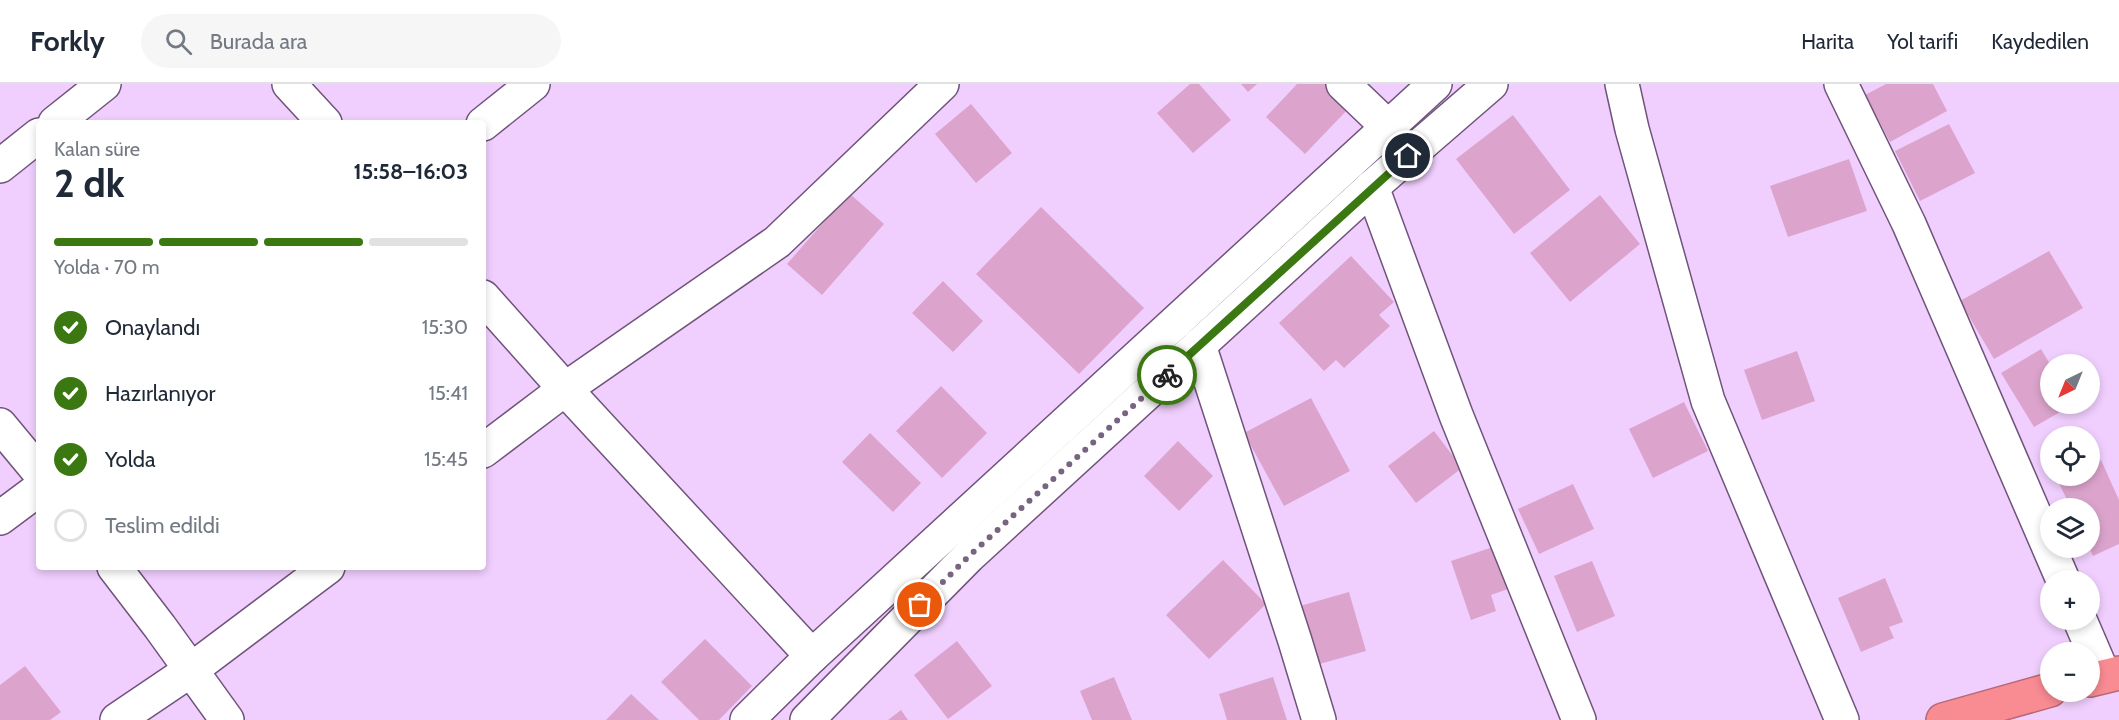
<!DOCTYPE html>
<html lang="tr">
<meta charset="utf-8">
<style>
body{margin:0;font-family:Cabin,sans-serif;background:#f6f6f7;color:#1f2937;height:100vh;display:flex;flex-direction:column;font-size:22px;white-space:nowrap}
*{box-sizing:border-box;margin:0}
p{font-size:20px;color:#747a83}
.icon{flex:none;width:33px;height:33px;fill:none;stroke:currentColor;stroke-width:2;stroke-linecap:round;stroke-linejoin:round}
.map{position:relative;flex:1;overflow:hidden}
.drawer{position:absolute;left:36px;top:36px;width:450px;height:450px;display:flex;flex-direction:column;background:#fff;border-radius:6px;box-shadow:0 3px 9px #0003}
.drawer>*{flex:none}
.needle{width:39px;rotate:223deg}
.tools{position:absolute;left:2040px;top:270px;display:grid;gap:12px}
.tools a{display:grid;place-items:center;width:60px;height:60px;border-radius:50%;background:#fff;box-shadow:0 3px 9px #0003;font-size:30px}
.pin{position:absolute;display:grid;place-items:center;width:51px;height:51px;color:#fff;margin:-26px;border:3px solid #fff;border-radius:50%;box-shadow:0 2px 6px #0007}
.courier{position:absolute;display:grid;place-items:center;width:60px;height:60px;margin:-30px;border:4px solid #3c7811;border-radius:50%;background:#fff;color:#222;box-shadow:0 2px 8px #0007}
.head em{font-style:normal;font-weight:800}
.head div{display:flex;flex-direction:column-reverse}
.head{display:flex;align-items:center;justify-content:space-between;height:102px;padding:0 18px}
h1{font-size:39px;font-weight:800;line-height:45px}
.bar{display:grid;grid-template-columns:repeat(4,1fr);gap:9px 6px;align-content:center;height:72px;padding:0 18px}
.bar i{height:8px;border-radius:4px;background:#e0e1e3}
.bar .selected{background:#3c7811}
.bar p{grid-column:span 4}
ol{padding:0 18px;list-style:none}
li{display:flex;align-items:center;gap:18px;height:66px}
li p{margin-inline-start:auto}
li .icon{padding:6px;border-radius:50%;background:#3c7811;color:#fff;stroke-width:4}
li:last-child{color:#747a83}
li i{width:33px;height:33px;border:3px solid #e0e1e3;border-radius:50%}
header{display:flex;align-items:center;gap:36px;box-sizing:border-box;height:84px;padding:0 30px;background:#fff;border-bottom:2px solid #e0e1e3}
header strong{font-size:28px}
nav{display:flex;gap:33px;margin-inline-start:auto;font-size:21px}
.search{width:420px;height:54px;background:#f6f6f7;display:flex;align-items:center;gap:15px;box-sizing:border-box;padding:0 21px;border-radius:33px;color:#747a83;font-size:22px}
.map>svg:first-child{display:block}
.building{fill:#dca4cd}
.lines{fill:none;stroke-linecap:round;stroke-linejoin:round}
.street-casing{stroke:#70537b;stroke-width:36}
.secondary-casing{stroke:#70537b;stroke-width:36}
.highway-casing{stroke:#b56975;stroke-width:36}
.street{stroke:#fff;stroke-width:33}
.secondary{stroke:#fff;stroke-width:33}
.highway{stroke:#f98b93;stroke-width:33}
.done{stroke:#786481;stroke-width:6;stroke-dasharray:0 10.8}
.route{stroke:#3c7811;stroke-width:8}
</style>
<header>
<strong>Forkly</strong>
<div class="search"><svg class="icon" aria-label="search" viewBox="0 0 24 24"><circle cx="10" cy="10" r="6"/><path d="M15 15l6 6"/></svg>Burada ara</div>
<nav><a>Harita</a><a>Yol tarifi</a><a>Kaydedilen</a></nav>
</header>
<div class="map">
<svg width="2119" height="636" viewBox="0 0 2119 636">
<rect width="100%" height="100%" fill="#f0cffe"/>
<g class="building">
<path d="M1190 0H1199L1231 36 1193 69 1157 29Z"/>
<path d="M1241 0H1257L1248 8Z"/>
<path d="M1297 0H1326L1350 23 1305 70 1266 33Z"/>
<path d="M1886 0H1933L1947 27 1890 58 1865 11Z"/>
<path d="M971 20 1012 69 976 99 935 50Z"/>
<path d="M1513 31 1570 106 1514 150 1456 75Z"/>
<path d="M1949 40 1975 89 1920 117 1895 67Z"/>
<path d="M1849 75 1867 127 1788 153 1770 102Z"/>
<path d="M849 109 884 140 822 211 787 180Z"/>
<path d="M1600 111 1640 160 1570 218 1530 169Z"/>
<path d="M1041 123 1144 224 1079 290 976 190Z"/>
<path d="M2049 167 2083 224 1994 275 1960 217Z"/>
<path d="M1351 172 1394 218 1379 231 1390 242 1344 284 1336 276 1324 287 1279 239Z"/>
<path d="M943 197 983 237 953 268 912 229Z"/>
<path d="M2041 265 2050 280V320H2074L2034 343 2001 289Z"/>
<path d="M1797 267 1815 317 1762 336 1744 286Z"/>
<path d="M941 302 987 349 942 394 896 347Z"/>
<path d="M1311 314 1350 387 1284 422 1244 349Z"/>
<path d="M1684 318 1708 367 1653 394 1629 345Z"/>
<path d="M1434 347 1462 384 1416 419 1388 382Z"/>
<path d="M870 349 921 399 893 428 842 378Z"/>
<path d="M1178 357 1213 392 1179 427 1144 392Z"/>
<path d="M2101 376 2119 416V460L2093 472 2090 465V424H2071L2057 395 2066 392H2090V381Z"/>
<path d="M1573 400 1594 445 1539 470 1518 425Z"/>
<path d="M1493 463 1508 505 1491 511 1496 527 1471 536 1451 477Z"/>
<path d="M1223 476 1266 520 1209 575 1166 531Z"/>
<path d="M1592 477 1615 532 1577 548 1554 492Z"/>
<path d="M1885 494 1903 538 1889 543 1894 554 1861 568 1838 514Z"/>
<path d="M1349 508 1366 567 1316 581 1300 522Z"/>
<path d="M705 555 752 602 719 636H699L661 598Z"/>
<path d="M957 557 992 602 948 635 914 591Z"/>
<path d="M25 582 61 628 50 636H0V601Z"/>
<path d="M1114 593 1132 636H1092L1080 607Z"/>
<path d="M1273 593 1287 636H1227L1219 610Z"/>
<path d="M631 610 659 636H606Z"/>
<path d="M901 626 908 636H888Z"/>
</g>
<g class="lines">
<defs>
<g id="street">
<path d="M289 0 325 39"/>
<path d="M1343 0 1388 43"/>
<path d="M1622 0 1632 45 1708 317 1842 636"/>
<path d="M1841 0 1909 140 2063 496"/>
<path d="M55 39 104 0"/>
<path d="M483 40 533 0"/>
<path d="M0 82 39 51"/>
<path d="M1372 103 1456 331 1579 636"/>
<path d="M483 213 565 305 812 572"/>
<path d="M1199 261 1295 557 1319 636"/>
<path d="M0 341 39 388"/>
<path d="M483 367 565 305 777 158 942 0"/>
<path d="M0 434 39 405"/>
<path d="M114 483 160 543 227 636"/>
<path d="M2080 536 2104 592"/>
<path d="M117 636 191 586 328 483"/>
</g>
<g id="secondary">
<path d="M747 636 812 572 1435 0"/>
<path d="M807 636 969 472 1372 103 1491 0"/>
</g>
<g id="highway">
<path d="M2090 596 2119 589"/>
<path d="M1943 636 2050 606"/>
</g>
</defs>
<use href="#street" class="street-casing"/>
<use href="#secondary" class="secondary-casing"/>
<use href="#highway" class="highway-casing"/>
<use href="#street" class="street"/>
<use href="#secondary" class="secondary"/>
<use href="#highway" class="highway"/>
</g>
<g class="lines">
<path class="done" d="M920 521 969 472 1167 291"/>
<path class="route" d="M1167 291 1408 72"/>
</g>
</svg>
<div class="tools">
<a><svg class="needle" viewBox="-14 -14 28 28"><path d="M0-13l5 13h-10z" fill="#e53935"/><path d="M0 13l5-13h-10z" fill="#747a83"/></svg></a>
<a><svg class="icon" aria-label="locate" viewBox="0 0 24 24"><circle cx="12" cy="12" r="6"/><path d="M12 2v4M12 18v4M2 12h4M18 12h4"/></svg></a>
<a><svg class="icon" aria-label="layers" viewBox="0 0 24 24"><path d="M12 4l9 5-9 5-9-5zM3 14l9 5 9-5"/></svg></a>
<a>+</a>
<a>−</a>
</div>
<div class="pin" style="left:920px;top:521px;background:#ea580c"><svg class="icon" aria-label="bag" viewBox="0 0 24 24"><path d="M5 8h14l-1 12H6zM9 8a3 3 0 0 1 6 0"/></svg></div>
<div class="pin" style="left:1408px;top:72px;background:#1f2937"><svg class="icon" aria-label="home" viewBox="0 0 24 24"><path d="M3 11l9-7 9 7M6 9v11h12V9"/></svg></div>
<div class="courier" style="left:1167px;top:291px"><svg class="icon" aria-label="bike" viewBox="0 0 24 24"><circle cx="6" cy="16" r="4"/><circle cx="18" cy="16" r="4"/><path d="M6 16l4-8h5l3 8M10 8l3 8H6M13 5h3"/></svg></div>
<section class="drawer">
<div class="head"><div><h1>2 dk</h1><p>Kalan süre</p></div><em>15:58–16:03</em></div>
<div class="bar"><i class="selected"></i><i class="selected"></i><i class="selected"></i><i></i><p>Yolda · 70 m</p></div>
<ol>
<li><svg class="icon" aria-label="check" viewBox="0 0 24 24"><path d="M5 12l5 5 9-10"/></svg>Onaylandı<p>15:30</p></li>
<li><svg class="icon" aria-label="check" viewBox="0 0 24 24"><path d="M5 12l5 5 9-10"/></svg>Hazırlanıyor<p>15:41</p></li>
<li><svg class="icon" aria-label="check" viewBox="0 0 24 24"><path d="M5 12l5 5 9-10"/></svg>Yolda<p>15:45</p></li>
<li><i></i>Teslim edildi</li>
</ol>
</section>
</div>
